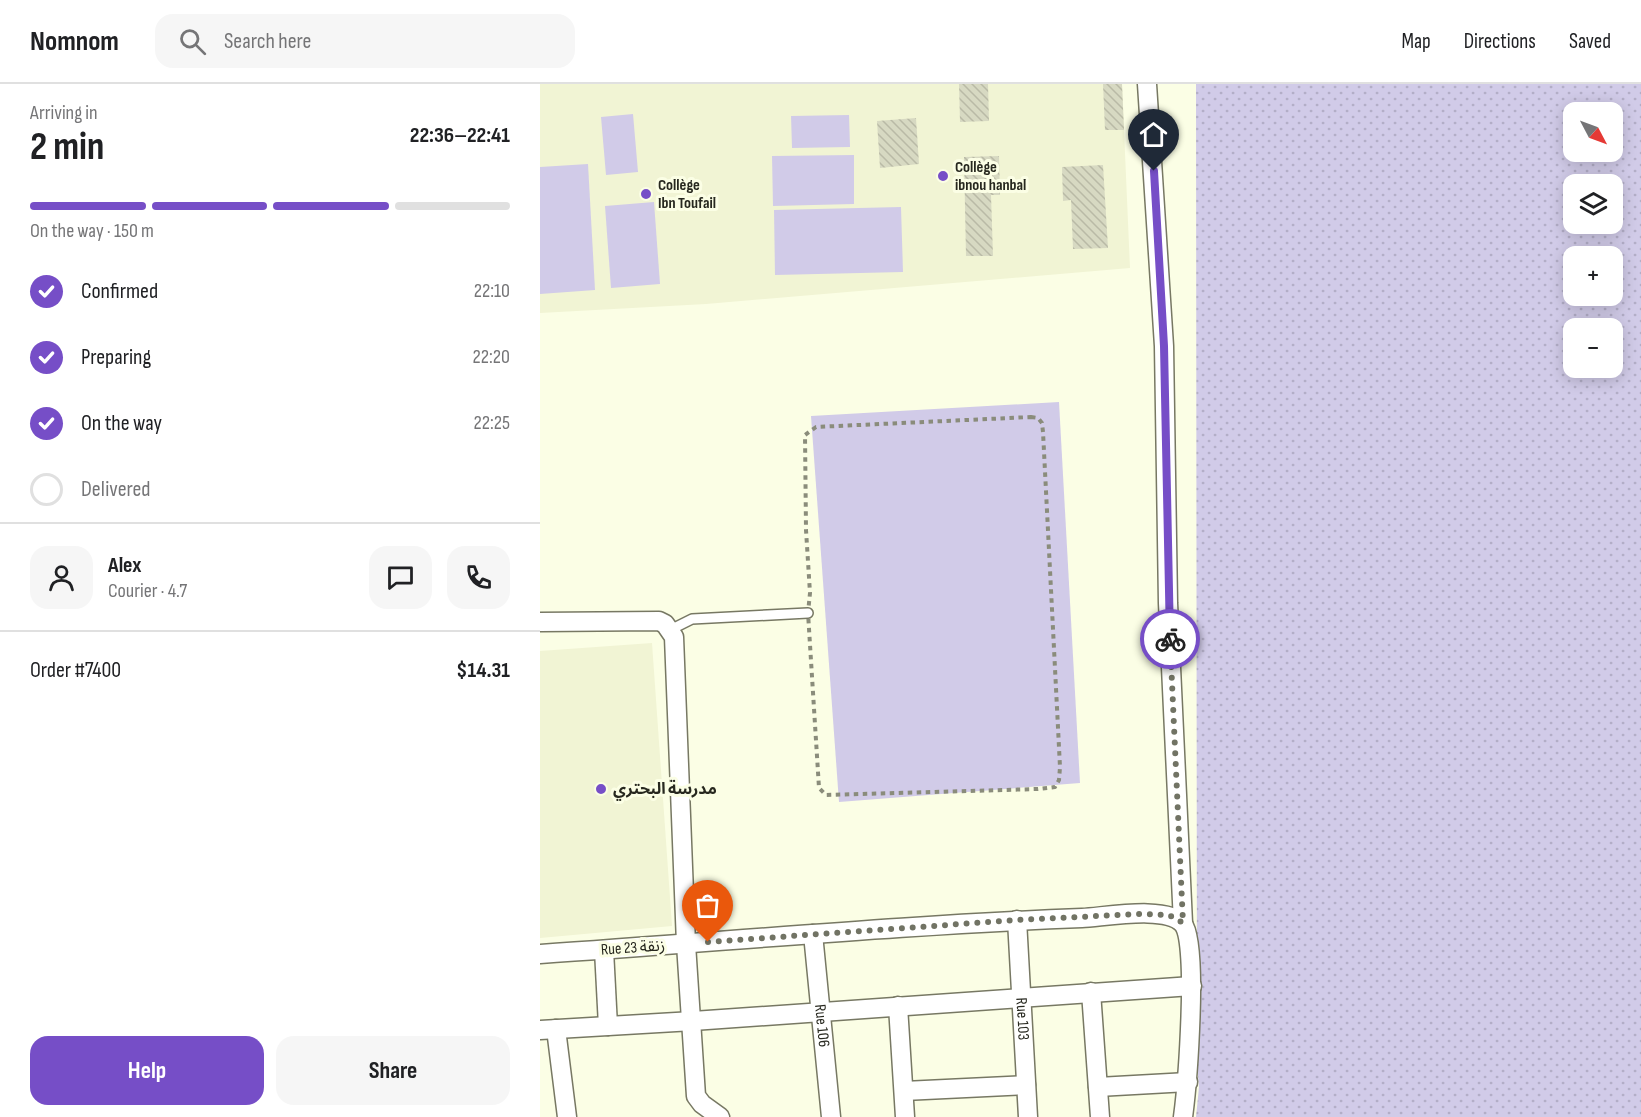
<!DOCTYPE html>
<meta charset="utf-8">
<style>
body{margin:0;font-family:"Sofia Sans Condensed","Noto Sans Arabic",sans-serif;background:#f6f6f6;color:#202124;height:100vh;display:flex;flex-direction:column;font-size:22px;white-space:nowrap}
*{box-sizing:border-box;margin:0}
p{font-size:20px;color:#757577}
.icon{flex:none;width:33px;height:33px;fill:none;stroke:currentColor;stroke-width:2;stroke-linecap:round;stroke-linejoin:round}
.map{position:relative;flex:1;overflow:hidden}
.sheet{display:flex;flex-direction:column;background:#fff;width:540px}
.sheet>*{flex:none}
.needle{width:39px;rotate:131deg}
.tools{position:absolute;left:1023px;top:18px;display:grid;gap:12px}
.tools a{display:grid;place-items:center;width:60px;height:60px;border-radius:12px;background:#fff;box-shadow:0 3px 15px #0003;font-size:30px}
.pin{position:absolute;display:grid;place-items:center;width:51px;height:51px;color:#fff;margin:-62px -26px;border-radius:50% 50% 50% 0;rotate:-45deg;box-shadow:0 0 6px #0007}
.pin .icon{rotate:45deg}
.courier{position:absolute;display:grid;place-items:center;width:60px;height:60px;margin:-30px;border:4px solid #764ec7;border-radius:50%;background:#fff;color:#222;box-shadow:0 2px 8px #0007}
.headline em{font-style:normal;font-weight:700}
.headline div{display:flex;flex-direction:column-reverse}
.headline{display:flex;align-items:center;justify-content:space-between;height:102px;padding:0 30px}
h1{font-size:39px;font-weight:700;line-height:45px}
.bar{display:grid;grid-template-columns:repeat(4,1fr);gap:9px 6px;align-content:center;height:72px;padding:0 30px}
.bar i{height:8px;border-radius:4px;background:#e0e0e0}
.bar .current{background:#764ec7}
.bar p{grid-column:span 4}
.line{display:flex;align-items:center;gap:15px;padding:0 30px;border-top:2px solid #e0e0e0}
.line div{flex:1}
.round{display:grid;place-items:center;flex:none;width:63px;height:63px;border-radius:18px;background:#f6f6f6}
ol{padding:0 30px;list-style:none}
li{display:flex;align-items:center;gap:18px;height:66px}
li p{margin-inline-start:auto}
li .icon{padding:6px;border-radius:50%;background:#764ec7;color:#fff;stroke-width:4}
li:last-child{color:#757577}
li i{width:33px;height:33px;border:3px solid #e0e0e0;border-radius:50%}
.cta{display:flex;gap:12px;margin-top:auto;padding:12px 30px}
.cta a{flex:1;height:69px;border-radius:18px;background:#764ec7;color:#fff;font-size:24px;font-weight:700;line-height:69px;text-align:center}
.cta a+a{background:#f6f6f6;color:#202124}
header{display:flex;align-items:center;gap:36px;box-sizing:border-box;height:84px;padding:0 30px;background:#fff;border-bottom:2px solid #e0e0e0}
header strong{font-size:28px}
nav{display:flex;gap:33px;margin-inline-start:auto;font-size:21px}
.search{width:420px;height:54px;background:#f6f6f6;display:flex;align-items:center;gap:15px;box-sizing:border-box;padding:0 21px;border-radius:18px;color:#757577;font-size:22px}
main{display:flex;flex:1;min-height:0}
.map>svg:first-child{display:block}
.built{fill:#f1f4d4}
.grass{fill:url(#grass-dots);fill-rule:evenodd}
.garden{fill:#d1cbe8}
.building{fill:url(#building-back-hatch)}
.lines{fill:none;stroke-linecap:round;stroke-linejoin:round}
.lane-casing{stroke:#777863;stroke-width:12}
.street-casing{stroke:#777863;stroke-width:21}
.path{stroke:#8a8c7b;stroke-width:4;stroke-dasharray:4.5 4.5;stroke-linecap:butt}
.lane{stroke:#fff;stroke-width:9}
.street{stroke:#fff;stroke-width:18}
.done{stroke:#717364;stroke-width:6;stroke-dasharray:0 10.8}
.route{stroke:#764ec7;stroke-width:8}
.poi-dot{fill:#764ec7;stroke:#fbfee5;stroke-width:2}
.labels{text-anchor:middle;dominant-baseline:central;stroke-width:6;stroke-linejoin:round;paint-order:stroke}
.poi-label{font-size:16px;font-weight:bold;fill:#27281f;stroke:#fbfee5;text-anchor:start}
.street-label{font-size:16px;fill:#27281f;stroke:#fbfee5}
</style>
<header>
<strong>Nomnom</strong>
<div class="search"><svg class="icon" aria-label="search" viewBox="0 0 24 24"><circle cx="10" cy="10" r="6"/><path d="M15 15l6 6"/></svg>Search here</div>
<nav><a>Map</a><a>Directions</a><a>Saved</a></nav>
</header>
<main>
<section class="sheet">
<div class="headline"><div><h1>2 min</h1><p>Arriving in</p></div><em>22:36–22:41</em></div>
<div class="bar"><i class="current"></i><i class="current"></i><i class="current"></i><i></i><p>On the way · 150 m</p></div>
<ol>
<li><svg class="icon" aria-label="check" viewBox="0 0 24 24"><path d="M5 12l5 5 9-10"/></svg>Confirmed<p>22:10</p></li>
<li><svg class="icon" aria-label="check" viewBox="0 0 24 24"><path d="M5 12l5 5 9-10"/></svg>Preparing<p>22:20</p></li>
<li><svg class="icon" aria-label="check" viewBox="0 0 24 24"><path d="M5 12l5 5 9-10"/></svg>On the way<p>22:25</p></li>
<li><i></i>Delivered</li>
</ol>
<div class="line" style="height:108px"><a class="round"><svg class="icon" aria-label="person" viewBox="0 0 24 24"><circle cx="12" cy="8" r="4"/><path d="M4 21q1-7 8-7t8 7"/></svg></a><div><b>Alex</b><p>Courier · 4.7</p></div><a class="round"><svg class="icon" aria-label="chat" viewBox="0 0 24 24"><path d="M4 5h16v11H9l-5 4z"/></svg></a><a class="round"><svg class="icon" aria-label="phone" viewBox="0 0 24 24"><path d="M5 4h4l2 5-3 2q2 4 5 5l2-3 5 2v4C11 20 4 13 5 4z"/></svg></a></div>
<div class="line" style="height:78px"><div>Order #7400</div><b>$14.31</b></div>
<div class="cta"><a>Help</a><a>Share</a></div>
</section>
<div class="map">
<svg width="1101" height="1033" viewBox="0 0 1101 1033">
<defs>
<pattern id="grass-dots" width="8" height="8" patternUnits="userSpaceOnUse" patternTransform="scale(1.5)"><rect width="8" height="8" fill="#d1cbe8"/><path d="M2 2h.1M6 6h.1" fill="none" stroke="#b3aec7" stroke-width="1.8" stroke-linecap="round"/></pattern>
<pattern id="building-back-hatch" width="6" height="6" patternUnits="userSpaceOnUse" patternTransform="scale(1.5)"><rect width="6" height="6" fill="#d7d9c2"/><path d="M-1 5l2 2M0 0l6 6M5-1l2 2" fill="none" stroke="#b9baa6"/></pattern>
</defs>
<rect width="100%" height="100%" fill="#fbfee5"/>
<g class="built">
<path d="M0 0H582L590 184 166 220 0 229Z"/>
<path d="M112 559 132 842 0 854V567Z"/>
</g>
<path class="grass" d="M656 0H1101V1033H656L659 1003 657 981ZM1034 28H1072V68H1034ZM1034 100H1072V140H1034ZM1034 172H1072V212H1034ZM1034 244H1072V284H1034Z"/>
<g class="garden">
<path d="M93 30 98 88 66 91 61 33Z"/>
<path d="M309 31 310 63 252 64 251 32Z"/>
<path d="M314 71V120L233 122 232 72Z"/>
<path d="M48 80 55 206 0 210V83Z"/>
<path d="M114 118 120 200 71 204 65 122Z"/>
<path d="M361 123 363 188 235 191 234 126Z"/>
<path d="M519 318 540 699 299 718 271 332Z"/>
</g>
<g class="building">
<path d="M419 0H448L449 37 420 38Z"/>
<path d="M563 0H582L584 46H565Z"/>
<path d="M376 34 379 80 340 84 337 37Z"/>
<path d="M459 72 460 111H451L453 172H426L424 73Z"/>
<path d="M563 81 568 164 533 165 531 116 523 117 522 83Z"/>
</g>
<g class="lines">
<defs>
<path id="lane" d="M130 546 152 535 268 529"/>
<g id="street">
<path d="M607 0 624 262 628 519 643 839"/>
<path d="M0 538 119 537 125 540 134 553 146 860 156 1012 162 1020 180 1033"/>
<path id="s1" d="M477 836 488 1033"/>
<path id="s2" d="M273 850 291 1033"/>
<path d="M64 866 68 942"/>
<path d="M0 870C181 858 361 841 542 834 565 833 627 821 643 840 659 860 647 1003 643 1033"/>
<path d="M551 908 560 1033"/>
<path d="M358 922 365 1033"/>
<path d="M16 945 27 1033"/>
<path d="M0 946 153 937 652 902"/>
<path d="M558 1003 648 998"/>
<path d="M364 1007 486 1001"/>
</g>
</defs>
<use href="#lane" class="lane-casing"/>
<use href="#street" class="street-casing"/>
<path class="path" d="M491 333 498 334 502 339 503 348 520 683 519 696 515 703 498 705 286 711 279 704 268 529 270 509 266 446 265 351 276 343Z"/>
<use href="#lane" class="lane"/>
<use href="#street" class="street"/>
</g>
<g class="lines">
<path class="done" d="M168 858 477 836 599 830 629 831 643 839 630 555"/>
<path class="route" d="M614 87 624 262 630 555"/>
</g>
<g class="poi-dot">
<circle cx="403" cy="92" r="6"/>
<circle cx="106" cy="110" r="6"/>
<circle cx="61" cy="705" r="6"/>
</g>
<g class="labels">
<g class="poi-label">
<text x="415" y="83">Collège<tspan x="415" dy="18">ibnou hanbal</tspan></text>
<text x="118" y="101">Collège<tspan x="118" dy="18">Ibn Toufail</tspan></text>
<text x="73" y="705">مدرسة البحتري</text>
</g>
<g class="street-label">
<text transform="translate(93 864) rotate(-4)">Rue 23 زنقة</text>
<text stroke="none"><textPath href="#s1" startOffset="99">Rue 103</textPath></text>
<text stroke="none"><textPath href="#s2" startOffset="92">Rue 106</textPath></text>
</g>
</g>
</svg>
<div class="tools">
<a><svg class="needle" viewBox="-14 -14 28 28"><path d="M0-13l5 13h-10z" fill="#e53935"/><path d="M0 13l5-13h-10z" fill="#757577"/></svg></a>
<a><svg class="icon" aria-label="layers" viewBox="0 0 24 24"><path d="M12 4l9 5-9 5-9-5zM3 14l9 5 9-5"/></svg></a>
<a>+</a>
<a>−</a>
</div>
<div class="pin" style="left:168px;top:858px;background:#ea580c"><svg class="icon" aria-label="bag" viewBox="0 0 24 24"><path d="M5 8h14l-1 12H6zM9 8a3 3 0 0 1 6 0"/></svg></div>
<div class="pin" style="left:614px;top:87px;background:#1f2937"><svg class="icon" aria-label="home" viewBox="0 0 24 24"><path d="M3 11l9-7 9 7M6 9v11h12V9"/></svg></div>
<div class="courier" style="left:630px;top:555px"><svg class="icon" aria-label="bike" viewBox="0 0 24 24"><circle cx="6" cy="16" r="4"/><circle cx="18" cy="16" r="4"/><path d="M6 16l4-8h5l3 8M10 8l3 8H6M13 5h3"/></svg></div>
</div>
</main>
